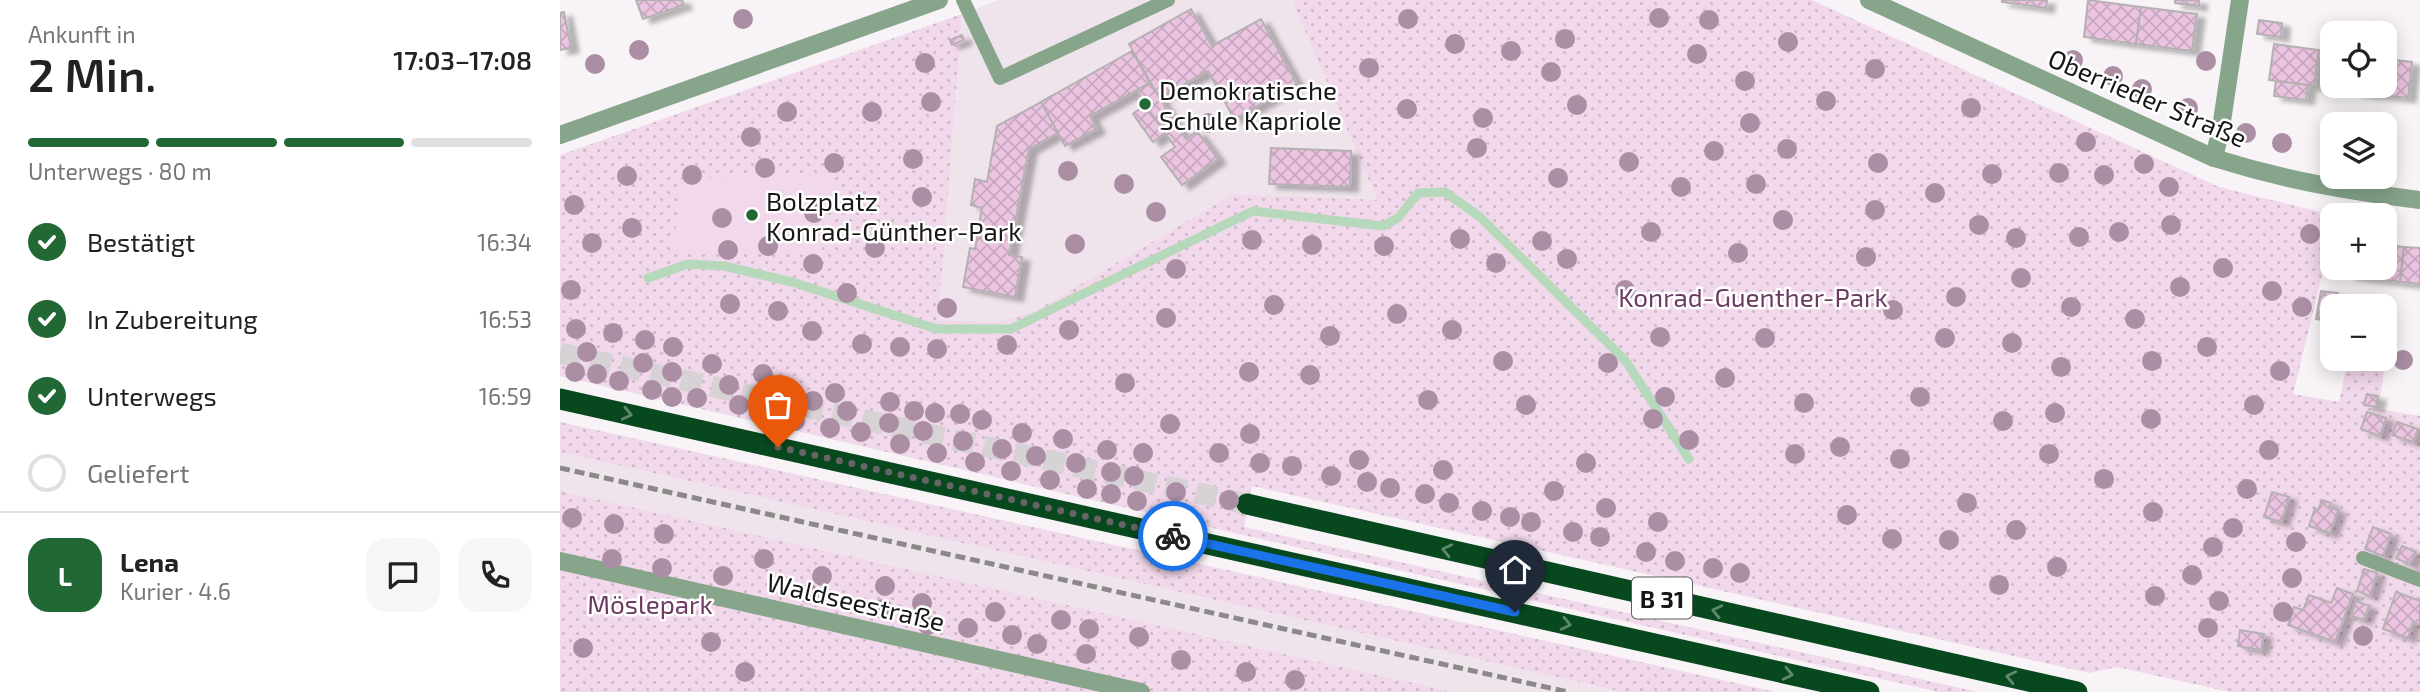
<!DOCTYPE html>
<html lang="de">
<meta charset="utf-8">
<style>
body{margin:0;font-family:"Exo 2",sans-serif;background:#f6f6f6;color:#222;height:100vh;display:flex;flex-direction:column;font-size:26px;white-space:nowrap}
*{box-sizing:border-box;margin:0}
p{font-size:23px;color:#767676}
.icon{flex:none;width:38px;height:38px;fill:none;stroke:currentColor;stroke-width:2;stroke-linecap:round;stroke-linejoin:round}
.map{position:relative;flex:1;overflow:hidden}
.details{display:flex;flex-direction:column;background:#fff;width:560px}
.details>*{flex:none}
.fabs{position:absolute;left:1760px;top:21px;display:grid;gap:14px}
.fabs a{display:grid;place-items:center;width:77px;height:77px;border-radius:14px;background:#fff;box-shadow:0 4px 18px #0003;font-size:35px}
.pin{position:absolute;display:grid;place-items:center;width:60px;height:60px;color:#fff;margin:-72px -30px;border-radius:50% 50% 50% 0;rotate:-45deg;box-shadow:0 0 7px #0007}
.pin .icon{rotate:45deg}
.courier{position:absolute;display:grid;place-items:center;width:70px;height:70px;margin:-35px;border:5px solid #1a73e8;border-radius:50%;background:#fff;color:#222;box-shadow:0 2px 9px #0007}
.overview em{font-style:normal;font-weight:600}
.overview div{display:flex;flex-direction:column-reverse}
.overview{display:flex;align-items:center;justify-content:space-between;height:119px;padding:0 28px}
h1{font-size:46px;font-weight:600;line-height:52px}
.bar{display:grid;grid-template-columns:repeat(4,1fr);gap:10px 7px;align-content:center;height:84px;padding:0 28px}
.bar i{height:9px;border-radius:5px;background:#e0e0e0}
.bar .selected{background:#216834}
.bar p{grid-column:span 4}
.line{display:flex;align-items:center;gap:18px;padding:0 28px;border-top:2px solid #e0e0e0}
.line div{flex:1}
.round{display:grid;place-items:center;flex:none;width:74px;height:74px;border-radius:21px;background:#f6f6f6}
ol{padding:0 28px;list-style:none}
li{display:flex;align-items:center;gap:21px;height:77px}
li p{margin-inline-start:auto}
li .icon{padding:7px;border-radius:50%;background:#216834;color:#fff;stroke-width:4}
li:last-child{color:#767676}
li i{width:38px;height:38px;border:4px solid #e0e0e0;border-radius:50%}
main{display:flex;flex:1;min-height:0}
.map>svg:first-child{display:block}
.built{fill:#efe4ec}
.green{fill:url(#green-dots)}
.pitch{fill:#f1d8ea}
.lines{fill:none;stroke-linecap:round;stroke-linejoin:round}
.stream{stroke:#b5d9ba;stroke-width:9}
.building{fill:url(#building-cross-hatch);stroke:#b5b1b3;stroke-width:2;filter:url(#shadow)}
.highway-tunnel{stroke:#d6d2d5;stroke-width:21;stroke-dasharray:21 10;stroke-linecap:butt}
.lane{stroke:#86a58a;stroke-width:14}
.street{stroke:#86a58a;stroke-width:18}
.highway{stroke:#08481e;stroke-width:21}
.rail{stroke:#8b888a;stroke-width:5;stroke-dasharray:10 5;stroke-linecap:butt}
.tree{fill:#ab8ea4}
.oneway{stroke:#5e886d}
.done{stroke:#666466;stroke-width:7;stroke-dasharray:0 12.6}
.route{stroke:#1a73e8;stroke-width:9}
.poi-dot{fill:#216834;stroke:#fff;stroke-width:2.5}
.labels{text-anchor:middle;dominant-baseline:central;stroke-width:5;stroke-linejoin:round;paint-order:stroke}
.shield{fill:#fff;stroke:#5d5d5d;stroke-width:2}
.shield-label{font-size:24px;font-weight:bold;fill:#181718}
.poi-label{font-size:26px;fill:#181718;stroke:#fff;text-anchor:start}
.street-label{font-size:26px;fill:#181718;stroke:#fff}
.park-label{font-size:26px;fill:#6c3b61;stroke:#fff}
</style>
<main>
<section class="details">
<div class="overview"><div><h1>2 Min.</h1><p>Ankunft in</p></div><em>17:03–17:08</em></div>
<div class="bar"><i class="selected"></i><i class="selected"></i><i class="selected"></i><i></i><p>Unterwegs · 80 m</p></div>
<ol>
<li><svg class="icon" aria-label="check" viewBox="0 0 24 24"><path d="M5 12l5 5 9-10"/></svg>Bestätigt<p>16:34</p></li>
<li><svg class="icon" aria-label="check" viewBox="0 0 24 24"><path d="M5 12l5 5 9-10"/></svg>In Zubereitung<p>16:53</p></li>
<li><svg class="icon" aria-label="check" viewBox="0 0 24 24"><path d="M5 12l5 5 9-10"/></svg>Unterwegs<p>16:59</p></li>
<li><i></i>Geliefert</li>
</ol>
<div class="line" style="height:126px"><b class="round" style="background:#216834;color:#fff">L</b><div><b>Lena</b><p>Kurier · 4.6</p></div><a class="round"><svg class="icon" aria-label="chat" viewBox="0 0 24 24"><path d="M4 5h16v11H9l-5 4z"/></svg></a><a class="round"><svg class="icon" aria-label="phone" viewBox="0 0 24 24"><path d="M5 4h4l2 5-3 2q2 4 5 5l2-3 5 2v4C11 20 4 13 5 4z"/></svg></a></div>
</section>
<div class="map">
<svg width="1860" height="692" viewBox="0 0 1860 692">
<defs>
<pattern id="green-dots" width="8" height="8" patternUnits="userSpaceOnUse" patternTransform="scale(1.75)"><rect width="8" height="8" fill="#f1d8ea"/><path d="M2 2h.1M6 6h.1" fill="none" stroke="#ceb9c8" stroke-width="1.8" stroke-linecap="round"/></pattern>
<pattern id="building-cross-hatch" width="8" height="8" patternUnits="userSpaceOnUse" patternTransform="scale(1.75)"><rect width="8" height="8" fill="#eac4e0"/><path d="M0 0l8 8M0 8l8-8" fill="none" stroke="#c8a8bf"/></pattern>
<filter id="shadow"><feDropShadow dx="8" dy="4.5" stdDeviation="2" flood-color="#0004"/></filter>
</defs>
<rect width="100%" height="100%" fill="#f7f3f6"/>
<g class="built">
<path d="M439 0H732L817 201 673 194 475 311 438 322 377 320 402 14Z"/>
<path d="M0 452 1063 692H894L0 491Z"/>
</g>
<g class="green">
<path d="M732 0H1252L1659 187 1773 215V230L1733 394 1779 402 1788 359 1825 366 1818 409 1860 416V692H1670L1557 667 1530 673 692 486 684 527 1418 692H1379L683 535 0 376V155L402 14 378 320 438 322 475 311 673 194 817 200Z"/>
<path d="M0 422 1216 692H1063L0 452Z"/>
<path d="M0 491 894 692H0Z"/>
</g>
<path class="pitch" d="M273 173 261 255 113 251 122 179Z"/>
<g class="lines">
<path class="stream" d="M88 278 128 264 164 266 232 282 377 329H451L693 211 823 226 838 218 858 193 885 192 920 217 1065 360 1129 459"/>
</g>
<g class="building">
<path d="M76 0H122L124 5 83 19Z"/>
<path d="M1442 0H1487L1486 8 1442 2Z"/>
<path d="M1528 0 1581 7 1576 44 1524 37Z"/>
<path d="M1615 0H1639V6L1615 3Z"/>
<path d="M1581 7 1637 14 1632 51 1576 44Z"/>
<path d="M631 9 652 46 701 19 737 84 674 119 648 71 599 98 569 44Z"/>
<path d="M4 12 11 48 0 50V13Z"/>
<path d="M1699 20 1722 23 1721 37 1697 34Z"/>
<path d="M402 35 404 40 392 45 390 40Z"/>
<path d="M1714 44 1759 50 1754 86 1709 80Z"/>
<path d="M572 51 590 83 530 116 537 129 505 146 481 102Z"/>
<path d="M1825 59 1852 62 1848 98 1795 92 1796 86H1825Z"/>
<path d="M1716 81 1748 85 1746 100 1714 96Z"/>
<path d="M590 83 626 139 637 131 658 159 622 185 601 157 615 147 585 105 577 90Z"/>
<path d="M481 102 498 133 469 149 449 255 462 257 455 297 403 287 410 248 415 249 422 208 411 205 415 179 427 182 437 126Z"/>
<path d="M585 105 605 133 593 142 573 114Z"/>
<path d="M711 148 791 151 790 187 709 184Z"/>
<path d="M1825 244 1844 247 1840 282 1788 275 1789 268H1825Z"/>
<path d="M1844 247 1860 248V284L1840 282Z"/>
<path d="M1761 291 1778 293 1776 306H1773V322L1756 319Z"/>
<path d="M1807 394 1818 396 1816 407 1804 405Z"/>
<path d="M1807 412 1826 418 1820 436 1801 429Z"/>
<path d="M1837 422 1858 429 1853 442 1832 435Z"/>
<path d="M1712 492 1729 497 1721 522 1704 517Z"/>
<path d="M1762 500 1771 503 1769 507 1778 510 1770 533 1749 526 1755 508 1758 510Z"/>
<path d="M1813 527 1831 534 1823 556 1805 549Z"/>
<path d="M1842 546 1856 552 1850 565 1836 558Z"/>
<path d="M1804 569 1817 573 1810 596 1797 591Z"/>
<path d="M1777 588 1793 594 1775 642 1728 625 1734 607 1743 610 1749 595 1771 603Z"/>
<path d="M1836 592 1860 601V625L1853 622 1848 638 1823 629Z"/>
<path d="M1796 601 1809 606 1804 620 1791 616Z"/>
<path d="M1680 630 1704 634 1701 650 1678 646Z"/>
</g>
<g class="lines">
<path class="highway-tunnel" d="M0 353 687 504"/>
<g class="lane">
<path d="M403 0 440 78 608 0"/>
<path d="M1803 558 1860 580"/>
</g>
<g class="street">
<path d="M1309 0 1654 158C1725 180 1786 191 1860 200"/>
<path d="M0 135 379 0"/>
<path d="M1654 158 1661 128 1680 0"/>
<path d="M0 561 581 692"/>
</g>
<g class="highway">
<path d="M0 399 1309 692"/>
<path d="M687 504 1517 692"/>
</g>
<path class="rail" d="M0 468 1008 692"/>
</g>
<g class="tree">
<circle cx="1099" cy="18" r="10"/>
<circle cx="183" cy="19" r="10"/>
<circle cx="848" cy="19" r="10"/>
<circle cx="1149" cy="20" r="10"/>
<circle cx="1005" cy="39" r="10"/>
<circle cx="1228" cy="42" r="10"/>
<circle cx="895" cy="44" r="10"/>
<circle cx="79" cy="50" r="10"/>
<circle cx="951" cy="51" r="10"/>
<circle cx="1137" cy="54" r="10"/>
<circle cx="1513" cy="60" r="10"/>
<circle cx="1646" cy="61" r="10"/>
<circle cx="365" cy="63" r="10"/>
<circle cx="35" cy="64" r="10"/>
<circle cx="809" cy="68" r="10"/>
<circle cx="1315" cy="69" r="10"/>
<circle cx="991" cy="72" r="10"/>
<circle cx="1553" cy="76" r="10"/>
<circle cx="1185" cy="81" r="10"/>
<circle cx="1582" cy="89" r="10"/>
<circle cx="1266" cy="101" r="10"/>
<circle cx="371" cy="102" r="10"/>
<circle cx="1017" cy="105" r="10"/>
<circle cx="1411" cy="108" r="10"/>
<circle cx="1628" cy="108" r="10"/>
<circle cx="847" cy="109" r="10"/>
<circle cx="227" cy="112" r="10"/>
<circle cx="312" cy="112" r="10"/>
<circle cx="923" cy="118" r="10"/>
<circle cx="648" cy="123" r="10"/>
<circle cx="1190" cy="123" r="10"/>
<circle cx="1686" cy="133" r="10"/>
<circle cx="191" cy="137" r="10"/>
<circle cx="1526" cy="142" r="10"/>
<circle cx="1722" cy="143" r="10"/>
<circle cx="917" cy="148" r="10"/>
<circle cx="1227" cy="149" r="10"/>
<circle cx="1154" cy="151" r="10"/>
<circle cx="353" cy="159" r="10"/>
<circle cx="1069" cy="162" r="10"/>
<circle cx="274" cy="163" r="10"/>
<circle cx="1318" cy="163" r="10"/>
<circle cx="1584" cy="164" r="10"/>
<circle cx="205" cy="168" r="10"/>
<circle cx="508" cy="171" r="10"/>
<circle cx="1499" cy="173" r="10"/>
<circle cx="1432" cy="174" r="10"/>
<circle cx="132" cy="175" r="10"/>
<circle cx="1544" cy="175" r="10"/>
<circle cx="67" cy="176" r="10"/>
<circle cx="998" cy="178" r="10"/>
<circle cx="564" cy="184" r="10"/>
<circle cx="1196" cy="184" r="10"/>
<circle cx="1121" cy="187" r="10"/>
<circle cx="1609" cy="187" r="10"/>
<circle cx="1375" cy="193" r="10"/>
<circle cx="362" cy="197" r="10"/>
<circle cx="14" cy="205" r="10"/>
<circle cx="1315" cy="210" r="10"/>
<circle cx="596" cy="212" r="10"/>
<circle cx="254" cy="213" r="10"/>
<circle cx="162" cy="218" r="10"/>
<circle cx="1223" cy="220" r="10"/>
<circle cx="1419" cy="225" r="10"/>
<circle cx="1611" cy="225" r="10"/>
<circle cx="72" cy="228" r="10"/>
<circle cx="1091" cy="232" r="10"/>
<circle cx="1559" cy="232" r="10"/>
<circle cx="1750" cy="234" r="10"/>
<circle cx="1519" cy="237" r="10"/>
<circle cx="1456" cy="238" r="10"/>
<circle cx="900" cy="239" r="10"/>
<circle cx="692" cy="240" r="10"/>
<circle cx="982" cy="241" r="10"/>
<circle cx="32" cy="243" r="10"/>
<circle cx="515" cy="244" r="10"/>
<circle cx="752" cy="245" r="10"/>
<circle cx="208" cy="246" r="10"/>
<circle cx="824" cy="246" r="10"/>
<circle cx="315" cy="248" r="10"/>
<circle cx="168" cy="250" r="10"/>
<circle cx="1178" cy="253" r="10"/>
<circle cx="1306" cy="257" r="10"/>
<circle cx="1007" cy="259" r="10"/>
<circle cx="936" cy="263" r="10"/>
<circle cx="253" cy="264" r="10"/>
<circle cx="1663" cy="268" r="10"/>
<circle cx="616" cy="269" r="10"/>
<circle cx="1461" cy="278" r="10"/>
<circle cx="1620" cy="287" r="10"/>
<circle cx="11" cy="290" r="10"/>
<circle cx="1065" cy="290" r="10"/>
<circle cx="1712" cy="291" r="10"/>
<circle cx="287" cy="293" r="10"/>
<circle cx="1396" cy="297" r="10"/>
<circle cx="170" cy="304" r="10"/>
<circle cx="714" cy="305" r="10"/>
<circle cx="1511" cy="307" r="10"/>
<circle cx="1742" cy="307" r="10"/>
<circle cx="387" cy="308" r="10"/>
<circle cx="1333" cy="310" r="10"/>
<circle cx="218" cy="311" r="10"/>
<circle cx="837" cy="314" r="10"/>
<circle cx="606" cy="318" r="10"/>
<circle cx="1575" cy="319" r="10"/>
<circle cx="16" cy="329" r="10"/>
<circle cx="509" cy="330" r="10"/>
<circle cx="892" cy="330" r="10"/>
<circle cx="252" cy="331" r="10"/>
<circle cx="53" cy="333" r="10"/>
<circle cx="770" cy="336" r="10"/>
<circle cx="1100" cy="337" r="10"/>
<circle cx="1205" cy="338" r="10"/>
<circle cx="1385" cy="338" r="10"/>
<circle cx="85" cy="340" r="10"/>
<circle cx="1452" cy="343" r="10"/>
<circle cx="302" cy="344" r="10"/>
<circle cx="447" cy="345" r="10"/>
<circle cx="113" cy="347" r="10"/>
<circle cx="340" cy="347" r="10"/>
<circle cx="1647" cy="347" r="10"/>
<circle cx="377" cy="349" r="10"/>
<circle cx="27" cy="352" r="10"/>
<circle cx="1843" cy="360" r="10"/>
<circle cx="943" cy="361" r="10"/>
<circle cx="1592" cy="361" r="10"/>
<circle cx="83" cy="363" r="10"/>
<circle cx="1048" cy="363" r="10"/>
<circle cx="152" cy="364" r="10"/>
<circle cx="1501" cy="367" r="10"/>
<circle cx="1720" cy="371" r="10"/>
<circle cx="15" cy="372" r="10"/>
<circle cx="112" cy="372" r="10"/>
<circle cx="689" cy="372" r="10"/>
<circle cx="37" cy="374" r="10"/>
<circle cx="203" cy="374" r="10"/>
<circle cx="750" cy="375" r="10"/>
<circle cx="1165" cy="378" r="10"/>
<circle cx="59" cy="381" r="10"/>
<circle cx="565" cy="383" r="10"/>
<circle cx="169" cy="385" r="10"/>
<circle cx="92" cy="390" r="10"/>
<circle cx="275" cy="393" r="10"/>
<circle cx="112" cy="397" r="10"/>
<circle cx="220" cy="397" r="10"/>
<circle cx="1105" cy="397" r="10"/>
<circle cx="1360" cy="397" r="10"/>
<circle cx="137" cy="398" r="10"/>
<circle cx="868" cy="400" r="10"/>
<circle cx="253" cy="401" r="10"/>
<circle cx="330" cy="402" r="10"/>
<circle cx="1244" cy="403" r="10"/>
<circle cx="179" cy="405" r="10"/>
<circle cx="966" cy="405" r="10"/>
<circle cx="1694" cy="405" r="10"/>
<circle cx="287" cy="411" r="10"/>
<circle cx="354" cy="411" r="10"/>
<circle cx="199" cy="413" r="10"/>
<circle cx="375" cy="413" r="10"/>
<circle cx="1495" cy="413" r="10"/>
<circle cx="400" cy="414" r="10"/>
<circle cx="1093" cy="419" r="10"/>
<circle cx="1591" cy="419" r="10"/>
<circle cx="422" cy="420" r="10"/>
<circle cx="235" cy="421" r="10"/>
<circle cx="1443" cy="421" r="10"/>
<circle cx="329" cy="423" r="10"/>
<circle cx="610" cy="424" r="10"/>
<circle cx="270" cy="428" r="10"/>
<circle cx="363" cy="431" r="10"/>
<circle cx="301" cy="432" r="10"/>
<circle cx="462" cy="433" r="10"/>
<circle cx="690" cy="434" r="10"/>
<circle cx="503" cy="439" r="10"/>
<circle cx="1129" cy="440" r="10"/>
<circle cx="403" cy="441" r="10"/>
<circle cx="340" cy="444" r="10"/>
<circle cx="1280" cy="447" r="10"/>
<circle cx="442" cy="449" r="10"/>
<circle cx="547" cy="450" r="10"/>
<circle cx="1709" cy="450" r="10"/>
<circle cx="377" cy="453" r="10"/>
<circle cx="583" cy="453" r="10"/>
<circle cx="659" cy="453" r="10"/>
<circle cx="1235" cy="454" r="10"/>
<circle cx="1489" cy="454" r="10"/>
<circle cx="476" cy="456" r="10"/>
<circle cx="1340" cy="459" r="10"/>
<circle cx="799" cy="460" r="10"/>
<circle cx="415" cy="462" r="10"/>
<circle cx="516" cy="463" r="10"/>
<circle cx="700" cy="463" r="10"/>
<circle cx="1026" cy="463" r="10"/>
<circle cx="732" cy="466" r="10"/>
<circle cx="883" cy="470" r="10"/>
<circle cx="451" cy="471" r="10"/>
<circle cx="551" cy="472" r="10"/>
<circle cx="574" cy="476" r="10"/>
<circle cx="771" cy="476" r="10"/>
<circle cx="1544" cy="479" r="10"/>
<circle cx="490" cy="480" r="10"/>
<circle cx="807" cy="482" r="10"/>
<circle cx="830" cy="488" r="10"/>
<circle cx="527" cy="489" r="10"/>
<circle cx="1687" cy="489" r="10"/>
<circle cx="994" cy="491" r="10"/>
<circle cx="616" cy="492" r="10"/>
<circle cx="551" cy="494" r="10"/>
<circle cx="865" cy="494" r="10"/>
<circle cx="669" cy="500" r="10"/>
<circle cx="577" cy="501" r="10"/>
<circle cx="889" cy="503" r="10"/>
<circle cx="1407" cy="503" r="10"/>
<circle cx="1046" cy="508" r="10"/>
<circle cx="922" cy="511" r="10"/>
<circle cx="1593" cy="512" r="10"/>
<circle cx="1287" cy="515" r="10"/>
<circle cx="950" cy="517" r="10"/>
<circle cx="12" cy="518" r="10"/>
<circle cx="971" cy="522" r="10"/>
<circle cx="1098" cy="522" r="10"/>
<circle cx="54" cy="524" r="10"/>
<circle cx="1673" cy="528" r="10"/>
<circle cx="1456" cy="530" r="10"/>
<circle cx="1013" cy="532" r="10"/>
<circle cx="104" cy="534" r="10"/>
<circle cx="1040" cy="537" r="10"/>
<circle cx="1332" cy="539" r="10"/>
<circle cx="1389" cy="540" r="10"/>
<circle cx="1736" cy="542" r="10"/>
<circle cx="1653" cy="547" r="10"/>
<circle cx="1086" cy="552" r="10"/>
<circle cx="52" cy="559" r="10"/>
<circle cx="204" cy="559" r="10"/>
<circle cx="1115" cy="561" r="10"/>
<circle cx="1497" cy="567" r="10"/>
<circle cx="102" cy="568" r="10"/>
<circle cx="1153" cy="568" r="10"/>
<circle cx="1180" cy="573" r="10"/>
<circle cx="1632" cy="575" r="10"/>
<circle cx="163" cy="576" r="10"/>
<circle cx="262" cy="576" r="10"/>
<circle cx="1732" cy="578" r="10"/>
<circle cx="1439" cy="585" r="10"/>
<circle cx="325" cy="586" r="10"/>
<circle cx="249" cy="594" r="10"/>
<circle cx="1595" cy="596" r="10"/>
<circle cx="1659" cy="601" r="10"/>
<circle cx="362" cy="603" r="10"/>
<circle cx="323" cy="609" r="10"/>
<circle cx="435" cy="612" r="10"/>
<circle cx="1723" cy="612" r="10"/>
<circle cx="501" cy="620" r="10"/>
<circle cx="368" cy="625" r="10"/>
<circle cx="408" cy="628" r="10"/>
<circle cx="1648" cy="628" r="10"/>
<circle cx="529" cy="629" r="10"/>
<circle cx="452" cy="635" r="10"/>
<circle cx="1803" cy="636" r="10"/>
<circle cx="579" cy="637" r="10"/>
<circle cx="151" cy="642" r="10"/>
<circle cx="477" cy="644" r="10"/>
<circle cx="23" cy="648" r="10"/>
<circle cx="526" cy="654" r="10"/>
<circle cx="621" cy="660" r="10"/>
<circle cx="185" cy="672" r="10"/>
<circle cx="686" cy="672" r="10"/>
<circle cx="735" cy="680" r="10"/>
</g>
<defs><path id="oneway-chevron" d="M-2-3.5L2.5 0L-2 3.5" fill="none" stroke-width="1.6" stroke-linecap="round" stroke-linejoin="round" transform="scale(1.75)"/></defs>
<g class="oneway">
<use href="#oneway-chevron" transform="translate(67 414) rotate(13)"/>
<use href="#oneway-chevron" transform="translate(887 550) rotate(-167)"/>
<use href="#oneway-chevron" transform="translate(1157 611) rotate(-167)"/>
<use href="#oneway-chevron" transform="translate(1006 624) rotate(13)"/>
<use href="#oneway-chevron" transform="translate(1228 674) rotate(13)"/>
<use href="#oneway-chevron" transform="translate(1451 677) rotate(-167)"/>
</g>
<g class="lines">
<path class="done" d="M218 447 613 536"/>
<path class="route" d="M613 536 955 612"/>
</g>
<g class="poi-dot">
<circle cx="585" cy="104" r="7"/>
<circle cx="192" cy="215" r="7"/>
</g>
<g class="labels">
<rect class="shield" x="1072" y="577.5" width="60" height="41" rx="5"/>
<g class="shield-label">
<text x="1102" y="598">B 31</text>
</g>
<g class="poi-label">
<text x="599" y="89">Demokratische<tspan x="599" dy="30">Schule Kapriole</tspan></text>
<text x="206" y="200">Bolzplatz<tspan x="206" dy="30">Konrad-Günther-Park</tspan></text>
</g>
<g class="street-label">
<text transform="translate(1588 97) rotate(23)">Oberrieder Straße</text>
<text transform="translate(296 601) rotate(13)">Waldseestraße</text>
</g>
<g class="park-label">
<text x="1193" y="296">Konrad-Guenther-Park</text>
<text x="90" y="603">Möslepark</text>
</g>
</g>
</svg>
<div class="fabs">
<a><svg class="icon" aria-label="locate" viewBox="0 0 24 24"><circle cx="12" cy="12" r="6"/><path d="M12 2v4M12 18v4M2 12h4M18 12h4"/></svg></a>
<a><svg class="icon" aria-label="layers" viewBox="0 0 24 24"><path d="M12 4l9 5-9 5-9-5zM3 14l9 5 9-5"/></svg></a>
<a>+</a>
<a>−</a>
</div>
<div class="pin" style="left:218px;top:447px;background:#ea580c"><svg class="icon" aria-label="bag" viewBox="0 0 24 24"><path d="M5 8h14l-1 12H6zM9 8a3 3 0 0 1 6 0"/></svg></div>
<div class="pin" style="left:955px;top:612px;background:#1f2937"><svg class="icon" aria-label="home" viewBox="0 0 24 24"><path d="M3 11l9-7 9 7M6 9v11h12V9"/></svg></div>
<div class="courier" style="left:613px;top:536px"><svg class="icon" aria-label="bike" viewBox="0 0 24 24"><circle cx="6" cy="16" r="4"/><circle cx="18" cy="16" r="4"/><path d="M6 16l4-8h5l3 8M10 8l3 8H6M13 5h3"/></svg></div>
</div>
</main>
